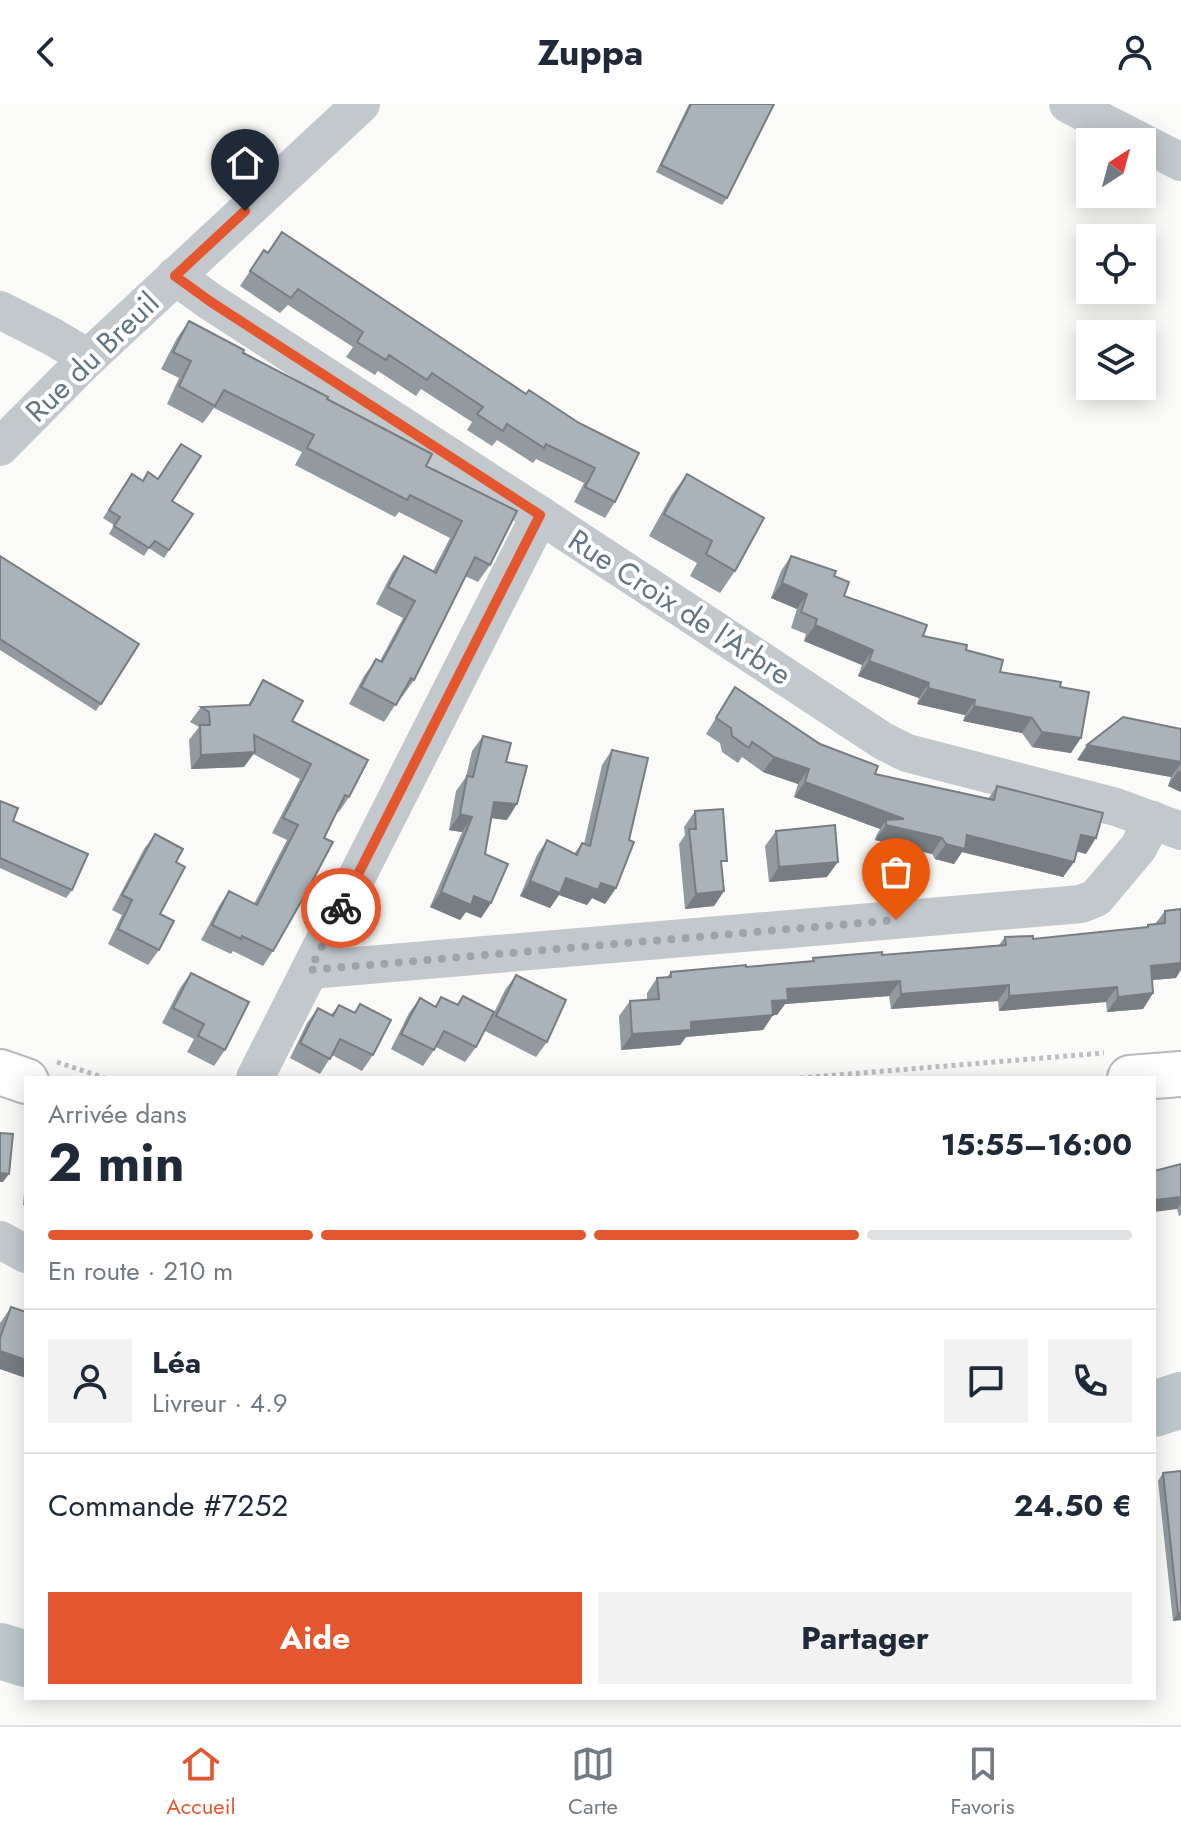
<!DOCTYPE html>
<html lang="fr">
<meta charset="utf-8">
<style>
body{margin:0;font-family:Jost,sans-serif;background:#f2f2f3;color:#1f2937;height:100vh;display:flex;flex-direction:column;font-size:30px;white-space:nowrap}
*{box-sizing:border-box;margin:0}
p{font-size:26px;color:#747a83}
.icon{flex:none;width:44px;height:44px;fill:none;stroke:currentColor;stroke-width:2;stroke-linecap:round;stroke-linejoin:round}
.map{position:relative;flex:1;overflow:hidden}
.sheet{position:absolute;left:24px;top:972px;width:1132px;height:624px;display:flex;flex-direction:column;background:#fff;border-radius:0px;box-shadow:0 4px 20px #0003}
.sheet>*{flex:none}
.needle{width:52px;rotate:36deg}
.tools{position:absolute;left:1076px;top:24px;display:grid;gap:16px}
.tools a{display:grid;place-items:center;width:80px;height:80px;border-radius:0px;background:#fff;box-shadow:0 4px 20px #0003;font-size:40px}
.pin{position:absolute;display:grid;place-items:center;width:68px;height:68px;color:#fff;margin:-82px -34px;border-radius:50% 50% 50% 0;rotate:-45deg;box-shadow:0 0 8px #0007}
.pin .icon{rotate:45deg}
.courier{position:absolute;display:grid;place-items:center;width:80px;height:80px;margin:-40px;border:6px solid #e4572e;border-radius:50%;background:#fff;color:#222;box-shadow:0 2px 10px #0007}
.head em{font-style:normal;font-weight:700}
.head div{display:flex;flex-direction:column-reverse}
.head{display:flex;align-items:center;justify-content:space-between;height:136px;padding:0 24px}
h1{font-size:52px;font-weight:700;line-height:60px}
.bar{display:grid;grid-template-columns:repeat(4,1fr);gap:12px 8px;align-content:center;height:96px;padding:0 24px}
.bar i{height:10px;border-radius:6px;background:#e0e1e3}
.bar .current{background:#e4572e}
.bar p{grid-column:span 4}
.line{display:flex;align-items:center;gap:20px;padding:0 24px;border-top:2px solid #e0e1e3}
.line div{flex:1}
.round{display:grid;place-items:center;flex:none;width:84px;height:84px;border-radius:0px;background:#f2f2f3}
.primary-button{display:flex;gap:16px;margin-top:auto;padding:16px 24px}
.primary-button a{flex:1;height:92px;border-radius:0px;background:#e4572e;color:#fff;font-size:32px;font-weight:700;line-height:92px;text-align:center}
.primary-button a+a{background:#f2f2f3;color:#1f2937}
header{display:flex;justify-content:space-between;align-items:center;height:104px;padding:0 24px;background:#fff;font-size:36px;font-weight:700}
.menu{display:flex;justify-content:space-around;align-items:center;height:112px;border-top:2px solid #e0e1e3;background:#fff;font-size:22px;color:#747a83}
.menu a{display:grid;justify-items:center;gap:4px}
.menu .current{color:#e4572e}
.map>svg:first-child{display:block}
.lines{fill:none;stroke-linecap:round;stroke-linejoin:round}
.river{stroke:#bbc7cb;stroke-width:56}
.major-casing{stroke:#b5babe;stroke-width:48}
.path{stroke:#bbbfc2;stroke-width:5;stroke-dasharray:4 4;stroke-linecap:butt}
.minor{stroke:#c3c8cc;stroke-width:38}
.major{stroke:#fff;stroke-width:44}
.wall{fill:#929a9f}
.shaded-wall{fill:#777d82}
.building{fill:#aab3b9;stroke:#777d82;stroke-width:2}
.done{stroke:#99a4ac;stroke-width:8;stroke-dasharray:0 14.4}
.route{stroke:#e4572e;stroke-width:10}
.labels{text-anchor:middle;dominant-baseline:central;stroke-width:8;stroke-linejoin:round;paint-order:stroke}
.street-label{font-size:30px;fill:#657683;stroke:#fff}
</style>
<header><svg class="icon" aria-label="back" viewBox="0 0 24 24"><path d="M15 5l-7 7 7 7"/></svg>Zuppa<svg class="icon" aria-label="person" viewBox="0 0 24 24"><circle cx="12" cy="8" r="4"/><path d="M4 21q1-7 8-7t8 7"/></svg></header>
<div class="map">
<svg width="1181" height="1621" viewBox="0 0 1181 1621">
<rect width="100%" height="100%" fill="#fafaf8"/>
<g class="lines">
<g class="river">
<path d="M1154 1305 1181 1296"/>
<path d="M0 1547 26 1555"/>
</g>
<defs>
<g id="major">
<path d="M0 968 26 977"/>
<path d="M1130 974 1181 970"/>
</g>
</defs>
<use href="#major" class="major-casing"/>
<g class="path">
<path d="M57 958 105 974"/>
<path d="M800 974 1104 949"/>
</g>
<g class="minor">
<path d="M1068 0 1181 58"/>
<path d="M175 172 211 198 540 411 883 637 907 649 1116 703 1181 727"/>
<path d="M0 206 53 233 88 254"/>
<path d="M0 343 88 254 361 0"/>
<path d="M310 866 1081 800 1096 794 1138 744 1153 716"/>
<path d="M255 974 540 411"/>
<path d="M0 1136 26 1150"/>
</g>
<use href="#major" class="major"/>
</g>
<g class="wall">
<path d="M689 0H774L727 94 722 101 656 68Z"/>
<path d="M282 128 526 290 579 319 615 398 605 414 574 398 584 379 536 355 533 359 497 336 492 342 467 326 472 318 421 285 416 292 378 267 375 271 346 253 353 243 288 201 280 209 240 182 264 146 268 148Z"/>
<path d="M189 217 327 295 426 362 490 461 478 478 465 472 414 576 402 593 401 592 384 618 349 600 364 572 376 555 380 557 403 514 376 500 392 469 404 452 433 467 450 434 399 408 395 413 295 361 302 348 214 304 203 319 167 300 179 274 161 265 177 234Z"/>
<path d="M132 370 193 410 164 454 149 444 144 452 109 430 114 421 103 414Z"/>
<path d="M687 370 735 467 720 489 690 472 697 459 649 432 671 392Z"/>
<path d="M0 452 139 540 96 607 0 546Z"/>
<path d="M791 452 834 472 844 492 923 532 966 546 1000 568 1060 583 1071 649 1032 643 1022 629 963 617 965 611 917 600 919 594 858 572 862 561 804 537 806 530 791 524 797 505 771 494 781 467Z"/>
<path d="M263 576 349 693 339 708 337 707 273 847 263 862 233 847 231 850 201 836 219 802 229 787 254 800 287 736 272 729 300 675 253 650 244 663 191 665 189 636 199 623 190 618 201 603 248 601Z"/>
<path d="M735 583 820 640 875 670 988 695 997 682 1086 750 1077 747 1074 758 1063 773 962 748 954 760 935 755 932 750 875 736 876 732 880 725 794 693 798 680 763 668 742 653 738 659 722 648 720 639 706 630Z"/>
<path d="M1181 625V688L1168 682 1171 673 1077 656Z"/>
<path d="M483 632 506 658 507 716 491 714 485 750 491 799 481 814 466 808 460 816 430 803 462 728 449 726 456 687 466 673 472 647Z"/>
<path d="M612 646 616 784 605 800 592 794 587 801 559 791 550 804 520 792 537 751 547 736 574 750 582 739 584 740 602 661Z"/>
<path d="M0 697 13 717 72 786 66 794 0 764Z"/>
<path d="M695 707 722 765 724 787 714 802 685 805 679 740 685 731 684 723Z"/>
<path d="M776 727 827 773 769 778 765 742Z"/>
<path d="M155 730 176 758 160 810 159 846 148 861 108 840 122 811 112 806 144 745Z"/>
<path d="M1165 807 1176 874 1152 876 1153 889 1143 905 1107 908 1106 898 999 907 998 897 891 905 889 892 785 900 777 911H773L763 926 686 933 680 941 621 946 619 912 630 897 647 896V889L657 874 667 873 671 868 746 863 811 858 813 854 882 851 999 841 1005 833 1033 835 1146 823 1148 821 1155 820Z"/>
<path d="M191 869 225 946 214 962 187 948 194 935 162 919 180 884Z"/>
<path d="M516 871 547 938 536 953 485 927 505 886Z"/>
<path d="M463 892 476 943 465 958 436 943 423 962 391 945 409 909 420 894 435 902 441 893 457 900Z"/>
<path d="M360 900 373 951 362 967 332 951 320 970 290 954 307 919 318 904 331 911 339 901 354 909Z"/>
<path d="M1181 1060V1111L1179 1112 1177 1105Z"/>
<path d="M26 1065V1102L23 1101Z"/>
<path d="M11 1203 26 1208V1274L0 1265V1219Z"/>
<path d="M1181 1367V1516L1173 1517 1158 1377 1163 1369Z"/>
</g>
<g class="shaded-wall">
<path d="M782 479 807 490 797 505 771 494Z"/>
<path d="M815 521 873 546 862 561 804 537Z"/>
<path d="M869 557 929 579 919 594 858 572Z"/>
<path d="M928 584 975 596 965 611 917 600Z"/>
<path d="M974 602 1032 614 1022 629 963 617Z"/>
<path d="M1042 628 1081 634 1071 649 1032 643Z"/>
<path d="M1087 641 1181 658V659L1171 673 1077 656Z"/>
<path d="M255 648 244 663 191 665 201 651Z"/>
<path d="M774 653 809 665 798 680 763 668Z"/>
<path d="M1178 667 1181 668V688L1168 682Z"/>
<path d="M805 678 904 715 942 734 932 750 875 736 886 721V716L880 725 794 693Z"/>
<path d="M494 698 517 700 507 716 483 713Z"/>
<path d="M460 710 472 713 462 728 449 726Z"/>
<path d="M967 731 1074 758 1063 773 962 748 954 760 935 755 946 740Z"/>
<path d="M1081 731 1096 734 1086 750 1071 746Z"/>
<path d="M838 758 827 773 769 778 779 763Z"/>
<path d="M566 774 601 779 616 784 605 800 592 794 587 801 559 791 550 804 520 792 530 777Z"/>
<path d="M724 787 714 802 685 805 696 790Z"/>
<path d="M441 788 474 792 491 799 481 814 466 808 460 816 430 803Z"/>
<path d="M1181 852V866L1176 874 1140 877 1151 862Z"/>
<path d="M900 877 889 892 785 900 777 911H773L763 926 686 933 680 941 621 946 632 930 691 918 772 897 787 885Z"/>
<path d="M1009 881 998 897 891 905 901 890Z"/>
<path d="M1117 883 1106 898 999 907 1009 892Z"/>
<path d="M1153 889 1143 905 1107 908 1118 893Z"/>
<path d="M0 1069 9 1070 3 1078H0Z"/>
<path d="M1181 1093V1099L1177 1105 1154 1108V1096Z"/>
<path d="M0 1247 26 1256V1274L0 1265Z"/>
<path d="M1178 1509H1181V1516L1173 1517Z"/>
</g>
<g class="building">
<path d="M691 0H774L727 94 661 61Z"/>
<path d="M282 128 526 290 529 286 579 319 639 349 615 398 585 383 595 364 546 340 544 344 507 320 503 327 477 310 483 303 432 269 427 276 389 251 386 256 357 238 363 228 298 185 291 194 250 167 264 146 268 149Z"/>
<path d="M189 217 244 246 243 249 328 293 327 295 432 350 426 362 517 407 490 461 475 453 414 576 411 574 396 601 361 583 376 555 382 558 415 497 388 483 404 452 436 469 462 417 410 391 407 396 307 344 314 331 224 286 215 302 179 282 191 257 173 248Z"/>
<path d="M181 340 201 352 172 397 193 410 169 446 155 437 149 444 114 422 120 413 109 406 132 370 143 377 148 368 158 375Z"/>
<path d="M687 370 764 414 735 467 706 450 712 437 664 410Z"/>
<path d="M0 452 139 540 101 600 0 535Z"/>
<path d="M791 452 836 467 834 472 849 478 844 492 927 521 923 532 967 541 966 546 1003 556 1000 568 1061 578 1060 583 1089 588 1081 634 1042 628 1032 614 974 602 975 596 928 584 929 579 869 557 873 546 815 521 817 515 801 508 807 490 782 479Z"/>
<path d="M263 576 303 597 292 617 368 656 349 693 345 691 324 734 333 738 306 789 273 847 242 832 241 835 212 821 229 787 257 801 298 721 283 714 311 660 254 631 255 648 201 651 200 621H210L209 608 201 603 250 601Z"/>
<path d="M735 583 820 640 878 662 875 670 994 696 997 682 1103 709 1096 734 1081 731 1074 758 967 731 965 745 946 740 942 734 886 721V716L904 715 805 678 809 665 774 653 752 638 749 644 732 632 731 624 716 614Z"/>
<path d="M1123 613 1181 625V658L1087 641Z"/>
<path d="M483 632 511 639 506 658 527 662 517 700 494 698 485 750 508 760 491 799 474 792 471 801 441 788 472 713 460 710 467 672 473 673Z"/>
<path d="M612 646 648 654 629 736 634 738 616 784 601 779 598 786 566 774 560 789 530 777 547 736 577 751 582 739 590 742Z"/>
<path d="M0 697 18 704 13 717 88 750 72 786 0 754Z"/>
<path d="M723 705 727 757H721L724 787 696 790 689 725H696L695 707Z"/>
<path d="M835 721 838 758 779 763 776 727Z"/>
<path d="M155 730 183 745 176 758 185 763 160 810 174 817 159 846 118 825 132 796 122 791Z"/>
<path d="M1181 805V859L1151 862 1153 889 1118 893 1117 883 1009 892V881L901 890 900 877 787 885 788 896 772 897 773 911 691 918V926L632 930 630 897 659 895 657 874 671 873V868L746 861V863L814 857 813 854 882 848V851L1006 841 1005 833 1033 832V835L1148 823V821L1165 819V807Z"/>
<path d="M191 869 249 898 225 946 198 932 204 920 173 904Z"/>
<path d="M516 871 566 896 547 938 496 912Z"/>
<path d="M463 892 494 908 476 943 444 927 434 946 401 930 420 894 436 903 441 893 458 901Z"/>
<path d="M360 900 391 916 373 951 340 935 330 955 300 939 318 904 333 912 339 901 355 909Z"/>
<path d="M0 1029 13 1030 9 1070 0 1069Z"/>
<path d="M1181 1060V1093L1154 1096V1067Z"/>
<path d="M11 1203 26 1208V1256L0 1247V1234Z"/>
<path d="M1181 1367V1509H1178L1163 1369Z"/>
</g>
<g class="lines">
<path class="done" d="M341 804 310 866 896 816"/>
<path class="route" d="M245 107 175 172 211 198 540 411 341 804"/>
</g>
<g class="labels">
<g class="street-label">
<text transform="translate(92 253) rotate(-44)">Rue du Breuil</text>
<text transform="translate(680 503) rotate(33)">Rue Croix de l'Arbre</text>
</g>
</g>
</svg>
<div class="tools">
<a><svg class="needle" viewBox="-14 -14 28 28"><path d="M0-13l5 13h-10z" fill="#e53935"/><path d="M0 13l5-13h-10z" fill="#747a83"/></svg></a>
<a><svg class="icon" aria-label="locate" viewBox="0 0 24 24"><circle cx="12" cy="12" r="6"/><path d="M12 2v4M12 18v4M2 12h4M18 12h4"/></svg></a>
<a><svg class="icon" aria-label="layers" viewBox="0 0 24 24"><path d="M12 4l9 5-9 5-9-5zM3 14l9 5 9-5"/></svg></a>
</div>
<div class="pin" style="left:896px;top:816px;background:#ea580c"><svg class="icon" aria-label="bag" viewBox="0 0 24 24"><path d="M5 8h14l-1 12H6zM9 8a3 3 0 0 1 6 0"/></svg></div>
<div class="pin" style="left:245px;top:107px;background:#1f2937"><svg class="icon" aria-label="home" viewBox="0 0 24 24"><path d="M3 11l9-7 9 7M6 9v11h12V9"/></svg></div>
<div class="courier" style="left:341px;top:804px"><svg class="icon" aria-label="bike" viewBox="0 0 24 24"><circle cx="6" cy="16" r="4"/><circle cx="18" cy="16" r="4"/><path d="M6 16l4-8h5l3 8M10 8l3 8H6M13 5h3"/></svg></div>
<section class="sheet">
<div class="head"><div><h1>2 min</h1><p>Arrivée dans</p></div><em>15:55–16:00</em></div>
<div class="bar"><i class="current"></i><i class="current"></i><i class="current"></i><i></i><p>En route · 210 m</p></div>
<div class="line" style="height:144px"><a class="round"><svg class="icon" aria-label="person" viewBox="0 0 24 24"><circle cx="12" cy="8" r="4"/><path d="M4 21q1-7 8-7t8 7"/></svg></a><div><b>Léa</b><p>Livreur · 4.9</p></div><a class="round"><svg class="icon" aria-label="chat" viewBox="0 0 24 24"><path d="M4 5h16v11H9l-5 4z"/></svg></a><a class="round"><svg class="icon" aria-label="phone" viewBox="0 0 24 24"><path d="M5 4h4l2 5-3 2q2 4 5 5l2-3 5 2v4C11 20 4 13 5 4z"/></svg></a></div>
<div class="line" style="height:104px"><div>Commande #7252</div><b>24.50 €</b></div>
<div class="primary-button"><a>Aide</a><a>Partager</a></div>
</section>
</div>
<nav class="menu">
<a class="current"><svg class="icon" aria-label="home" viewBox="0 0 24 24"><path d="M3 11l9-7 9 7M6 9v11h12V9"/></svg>Accueil</a>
<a><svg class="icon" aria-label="map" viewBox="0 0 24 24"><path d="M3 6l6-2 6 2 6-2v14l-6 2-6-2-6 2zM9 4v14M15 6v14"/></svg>Carte</a>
<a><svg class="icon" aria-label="saved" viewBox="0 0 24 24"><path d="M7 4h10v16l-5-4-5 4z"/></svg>Favoris</a>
</nav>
